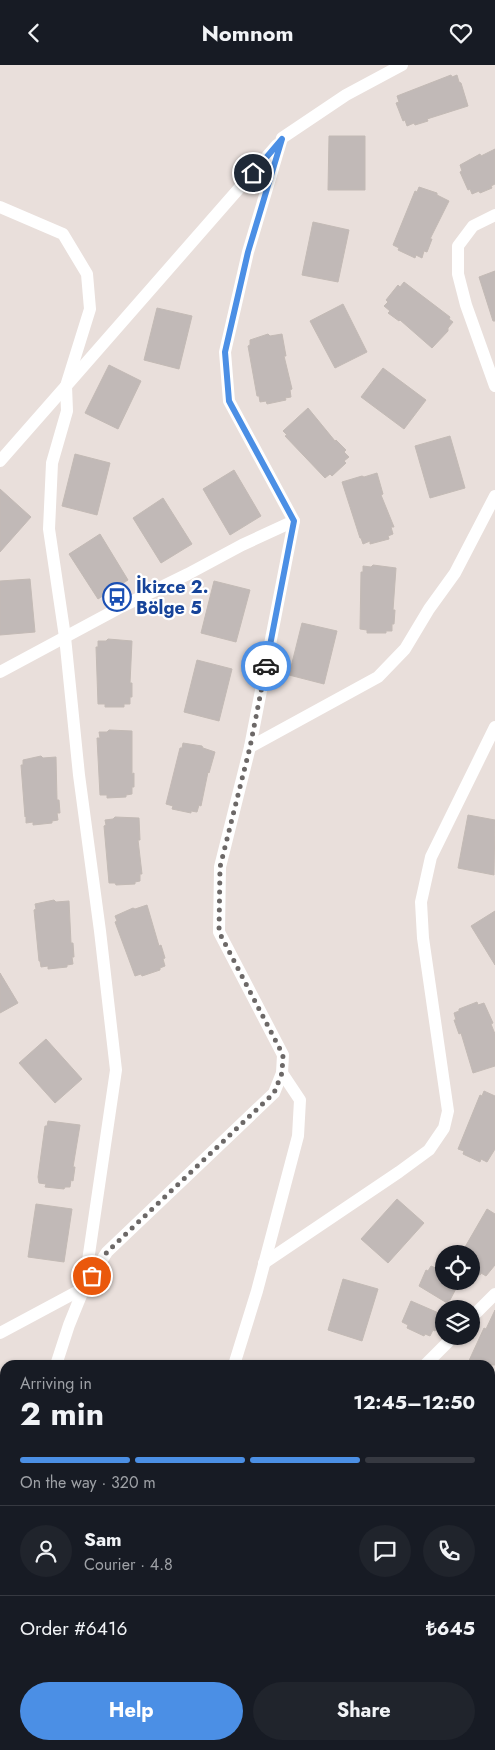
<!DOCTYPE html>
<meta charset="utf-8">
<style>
body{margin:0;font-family:Jost,sans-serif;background:#20242c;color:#f1f3f6;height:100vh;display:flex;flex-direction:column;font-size:19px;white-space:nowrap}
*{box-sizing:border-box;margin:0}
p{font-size:16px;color:#9ea1a6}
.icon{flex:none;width:28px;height:28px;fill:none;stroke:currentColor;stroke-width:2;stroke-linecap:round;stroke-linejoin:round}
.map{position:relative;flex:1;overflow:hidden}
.drawer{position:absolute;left:0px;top:1295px;width:495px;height:390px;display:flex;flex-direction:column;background:#171b24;border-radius:15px 15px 0 0;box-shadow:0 1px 4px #0004}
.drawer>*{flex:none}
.fabs{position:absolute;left:435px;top:1180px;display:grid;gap:10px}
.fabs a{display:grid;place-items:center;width:45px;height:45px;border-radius:50%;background:#171b24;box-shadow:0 1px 4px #0004;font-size:25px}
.pin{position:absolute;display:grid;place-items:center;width:42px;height:42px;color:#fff;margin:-21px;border:2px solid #fff;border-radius:50%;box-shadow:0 1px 5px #0007}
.courier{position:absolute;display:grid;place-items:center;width:50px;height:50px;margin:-25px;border:4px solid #4b8fe5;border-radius:50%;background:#fff;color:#222;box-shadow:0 1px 6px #0007}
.overview em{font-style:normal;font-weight:700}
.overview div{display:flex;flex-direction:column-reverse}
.overview{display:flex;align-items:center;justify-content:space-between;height:85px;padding:0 20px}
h1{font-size:32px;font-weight:700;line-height:38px}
.bar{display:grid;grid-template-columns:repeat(4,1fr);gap:8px 5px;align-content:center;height:60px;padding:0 20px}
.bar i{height:6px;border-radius:4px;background:#363941}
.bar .current{background:#4b8fe5}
.bar p{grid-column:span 4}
.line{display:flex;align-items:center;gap:12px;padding:0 20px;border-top:1px solid #363941}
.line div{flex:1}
.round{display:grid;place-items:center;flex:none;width:52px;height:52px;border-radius:26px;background:#20242c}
.cta{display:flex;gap:10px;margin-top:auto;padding:10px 20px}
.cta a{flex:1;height:58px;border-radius:30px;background:#4b8fe5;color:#fff;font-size:20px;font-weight:700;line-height:58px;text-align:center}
.cta a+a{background:#20242c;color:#f1f3f6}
header{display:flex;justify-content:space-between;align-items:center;height:65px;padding:0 20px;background:#171b24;font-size:22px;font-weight:700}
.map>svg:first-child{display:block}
.building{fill:#c1b9b7;stroke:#c3bab5}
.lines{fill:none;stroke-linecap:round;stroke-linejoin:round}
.minor{stroke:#fff;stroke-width:12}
.major{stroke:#e0a568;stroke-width:16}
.done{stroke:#6c6867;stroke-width:5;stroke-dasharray:0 9}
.route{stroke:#4b8fe5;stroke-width:6}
.labels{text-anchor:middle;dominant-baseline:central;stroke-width:4.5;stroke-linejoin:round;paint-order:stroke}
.transit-label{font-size:18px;font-weight:bold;fill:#164399;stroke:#fff;text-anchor:start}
</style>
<header><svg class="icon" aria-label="back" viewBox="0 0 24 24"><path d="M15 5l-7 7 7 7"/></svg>Nomnom<svg class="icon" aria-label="heart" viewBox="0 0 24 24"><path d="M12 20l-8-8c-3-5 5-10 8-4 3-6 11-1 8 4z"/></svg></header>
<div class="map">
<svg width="495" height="1685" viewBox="0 0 495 1685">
<rect width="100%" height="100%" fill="#e9dfdb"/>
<g class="building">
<path d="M451 10 452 12 457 10 459 17 461 18 468 41 427 54 428 56 415 60 414 58 407 61 405 55 403 56 396 38 399 37 397 31Z"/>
<path d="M329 71H365V125H328Z"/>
<path d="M495 84V119L491 121 492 123 480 128 479 126 472 129 470 124 468 125 460 107 462 106 460 100 480 89 481 91Z"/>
<path d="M419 122 437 128V130L449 136 430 174H432L427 187 424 186 422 193 416 190 415 193 398 185 399 183 393 180 415 126 417 127Z"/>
<path d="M313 157 349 165 338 217 302 210Z"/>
<path d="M495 206V256H493L479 212Z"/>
<path d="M404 217 450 252 449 254 453 257 448 263V266L432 283 400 255 399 256 388 248 390 246 384 241 388 237 386 235 398 220 400 222Z"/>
<path d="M343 239 367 287 335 303 310 256Z"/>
<path d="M157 243 192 251 179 304 144 295Z"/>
<path d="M268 269 270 271 282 269 286 291H284L292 324 290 325 291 332 285 333 286 335 267 339 266 336 260 337 259 331H257L248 281 250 280V275Z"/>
<path d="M109 300 141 316 118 364 85 348Z"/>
<path d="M383 303 426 335 404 364 361 332Z"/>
<path d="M308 343 335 376 336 375 346 385 344 387 349 392 344 396 346 398 332 411 330 409 325 413 285 371 287 370 283 366Z"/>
<path d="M450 371 465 423 430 433 415 381Z"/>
<path d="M75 389 110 398 97 450 62 441Z"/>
<path d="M234 405 261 451 230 470 203 424Z"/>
<path d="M377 408 383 429 381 430 394 462H391L393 469 388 471 389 474 370 479V476L363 479 361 473H360L342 417 362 411 364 412Z"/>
<path d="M0 424 31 452 0 487Z"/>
<path d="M163 433 192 479 161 498 133 453Z"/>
<path d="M100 469 128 515 98 534 69 489Z"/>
<path d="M373 500 396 503 393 545H395L394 559H392V566H386V568H367V565L360 564 361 507H363V501L371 502Z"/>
<path d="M30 514 35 567 0 570V516Z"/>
<path d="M214 516 250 525 236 577 201 568Z"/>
<path d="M302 558 337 566 324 619 289 610Z"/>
<path d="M108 574 132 576 130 618H132V632H130V639H124V642H105V639H98L96 582H98V576H106Z"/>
<path d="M197 595 232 604 219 656 184 647Z"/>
<path d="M109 665 132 666V709L134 708V722H132V729L126 730V732L107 733V730H100L97 673H100L99 667H107Z"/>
<path d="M183 678 202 681 203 683 215 687 209 708 208 707 201 741 199 740 197 747 191 746V748L172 744 173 741 166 739 180 683H182Z"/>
<path d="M41 691 43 693 56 692 57 735H59L60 748H57L58 755 52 756V758L33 760V757L26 758V751L25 752 21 700H23V695Z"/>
<path d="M468 750 495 755 494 810 458 803Z"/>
<path d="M115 752 139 753 140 775H138L142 809H140V816L135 817V819L116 820 115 818H109L104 761 106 760 105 755 113 754Z"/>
<path d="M54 835 56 837 69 836 71 878H73L74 892H72L73 899 67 900V902L48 904V901L41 902 40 896H39L34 845 36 844 35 839Z"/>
<path d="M147 840 159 881 161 880 165 893 163 894 165 901 160 903V905L142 911 141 909 135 911 115 857 117 856 115 851 133 843 135 844Z"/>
<path d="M495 846V900L471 861Z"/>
<path d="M0 908 18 938 0 948Z"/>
<path d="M477 937 478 940 484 938 493 958 491 959 495 969V1001L473 1008 461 968 459 969 454 955H456L454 948 459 946V944Z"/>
<path d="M46 974 82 1014 55 1038 19 998Z"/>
<path d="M484 1026 495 1031V1084L487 1097 481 1094 480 1097 463 1089 464 1086 458 1084 480 1030 482 1031Z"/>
<path d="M48 1056 80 1060 73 1102H75L73 1116 71 1115 70 1122H65L64 1124 45 1122 46 1119 39 1118 38 1112 45 1061H47Z"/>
<path d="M397 1134 424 1158 388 1198 361 1174Z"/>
<path d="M36 1139 72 1144 64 1197 28 1192Z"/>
<path d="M487 1144 495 1149V1200L486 1211 481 1208 480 1210 471 1205V1189H461Z"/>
<path d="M431 1201 438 1204 444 1202V1216H460L450 1235H449L447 1238 419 1221 426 1205 428 1206Z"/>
<path d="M343 1214 378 1224 362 1276 328 1265Z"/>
<path d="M411 1236 441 1249 440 1253 442 1254 435 1266 433 1265 430 1271 425 1269 424 1271 407 1263 408 1260 402 1257Z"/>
<path d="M495 1245V1300H467L484 1263 486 1264Z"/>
</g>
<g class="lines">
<g class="minor">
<path d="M0 142 63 169 87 209 90 244 66 321 0 396"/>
<path d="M495 150 473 161 458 181V209L466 240 495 321"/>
<path d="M0 607 121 542 188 509 242 480 294 456"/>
<path d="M250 682 378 612 405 584 429 544 455 508 495 431"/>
<path d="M264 1198 399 1107 429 1085 444 1063 448 1046 423 873 421 837 431 792 495 662"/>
<path d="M471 1253 495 1229"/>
<path d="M0 1268 84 1223 116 1005 100 866 79 710 65 572 49 464 52 398 67 346 66 321 277 80"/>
<path d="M56 1300 69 1260 84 1223 107 1187 274 1028 282 1008 283 990 219 867 220 802 250 682 294 456 229 336 225 287 248 187 282 73 346 30 402 0"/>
<path d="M234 1300 257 1226 298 1071 300 1035 282 1008"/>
<path d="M425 1300 454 1271"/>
<path d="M490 1372 495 1364"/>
<path d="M0 1395 5 1388"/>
<path d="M0 1470 5 1468"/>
<path d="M490 1625 495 1621"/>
<path d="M423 1685 431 1680"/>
</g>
<g class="major">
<path d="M490 1414 495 1409"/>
<path d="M490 1442 495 1437"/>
<path d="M0 1654H5"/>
<path d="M0 1672 5 1673"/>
<path d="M93 1680 153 1685"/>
<path d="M243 1685 249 1680"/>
</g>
</g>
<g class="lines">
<path class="done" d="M92 1211 107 1187 274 1028 282 1008 283 990 219 867 220 802 250 682 266 601"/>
<path class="route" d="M253 108 282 74 248 187 225 287 229 336 294 456 266 601"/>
</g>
<defs>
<symbol id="bus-ring" viewBox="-11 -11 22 22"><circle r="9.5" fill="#fff" stroke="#1a4fb4" stroke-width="1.5"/><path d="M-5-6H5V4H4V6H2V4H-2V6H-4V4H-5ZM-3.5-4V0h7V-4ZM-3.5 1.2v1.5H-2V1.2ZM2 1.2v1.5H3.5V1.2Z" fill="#1a4fb4"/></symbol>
</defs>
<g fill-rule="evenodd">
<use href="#bus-ring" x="101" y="516" width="32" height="32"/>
</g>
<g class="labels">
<g class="transit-label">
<text x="136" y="522">İkizce 2.<tspan x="136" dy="21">Bölge 5</tspan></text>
</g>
</g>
</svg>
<div class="fabs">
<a><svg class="icon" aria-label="locate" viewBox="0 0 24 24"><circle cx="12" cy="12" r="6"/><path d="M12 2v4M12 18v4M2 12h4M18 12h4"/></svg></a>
<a><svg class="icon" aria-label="layers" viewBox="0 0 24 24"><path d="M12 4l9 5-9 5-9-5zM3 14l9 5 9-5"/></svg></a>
</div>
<div class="pin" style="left:92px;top:1211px;background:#ea580c"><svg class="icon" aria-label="bag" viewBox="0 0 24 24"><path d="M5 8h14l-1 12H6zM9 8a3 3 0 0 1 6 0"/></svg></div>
<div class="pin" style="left:253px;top:108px;background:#1f2937"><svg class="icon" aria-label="home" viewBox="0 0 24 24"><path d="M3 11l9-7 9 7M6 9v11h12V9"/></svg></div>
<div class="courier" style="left:266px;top:601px"><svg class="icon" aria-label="car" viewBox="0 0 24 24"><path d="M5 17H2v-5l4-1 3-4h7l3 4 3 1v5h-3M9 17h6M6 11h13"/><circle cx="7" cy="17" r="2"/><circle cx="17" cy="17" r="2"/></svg></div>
<section class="drawer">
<div class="overview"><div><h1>2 min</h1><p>Arriving in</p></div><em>12:45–12:50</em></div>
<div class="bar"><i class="current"></i><i class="current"></i><i class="current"></i><i></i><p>On the way · 320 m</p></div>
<div class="line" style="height:90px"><a class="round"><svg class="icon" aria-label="person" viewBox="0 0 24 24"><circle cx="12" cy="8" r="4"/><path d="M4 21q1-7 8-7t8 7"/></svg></a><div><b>Sam</b><p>Courier · 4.8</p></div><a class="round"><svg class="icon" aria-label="chat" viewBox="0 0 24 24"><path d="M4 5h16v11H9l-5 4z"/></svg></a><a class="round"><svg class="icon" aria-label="phone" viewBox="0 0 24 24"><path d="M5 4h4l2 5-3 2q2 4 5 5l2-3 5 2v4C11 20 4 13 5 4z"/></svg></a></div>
<div class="line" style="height:65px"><div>Order #6416</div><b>₺645</b></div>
<div class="cta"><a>Help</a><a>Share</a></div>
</section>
</div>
